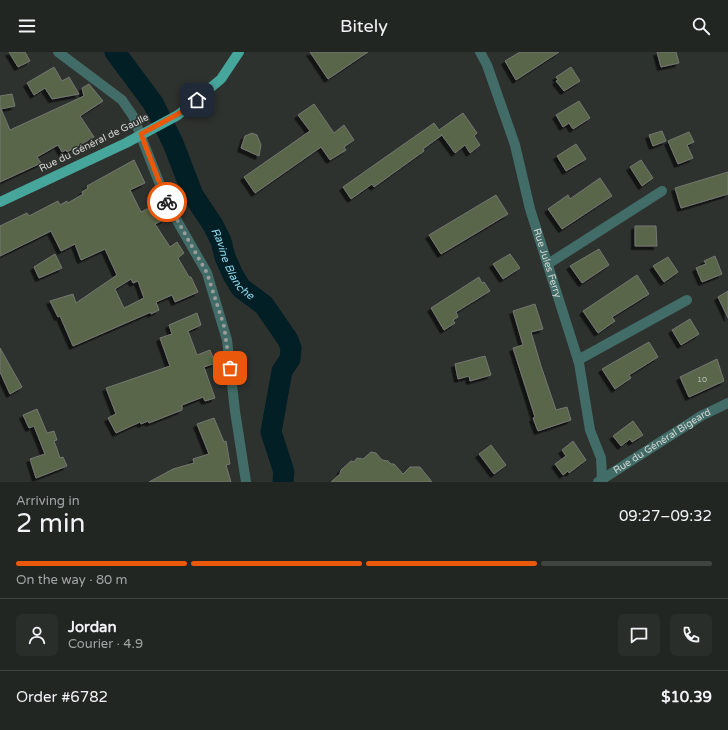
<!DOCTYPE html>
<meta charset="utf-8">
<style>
body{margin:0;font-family:"Varela Round",sans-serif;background:#2a2e2b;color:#f1f3f6;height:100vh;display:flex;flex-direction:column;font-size:15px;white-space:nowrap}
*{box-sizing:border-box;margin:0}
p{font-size:13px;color:#a2a5a6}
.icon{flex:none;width:22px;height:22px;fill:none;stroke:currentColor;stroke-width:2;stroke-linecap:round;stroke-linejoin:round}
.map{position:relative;height:430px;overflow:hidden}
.drawer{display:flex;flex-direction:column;background:#222623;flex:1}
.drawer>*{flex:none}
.pin{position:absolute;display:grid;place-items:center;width:34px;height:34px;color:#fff;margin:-17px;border-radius:8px;box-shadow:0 2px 6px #0006}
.courier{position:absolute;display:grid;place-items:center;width:40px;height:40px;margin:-20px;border:3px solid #ea580c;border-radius:50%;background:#fff;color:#222;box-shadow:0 1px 5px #0007}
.summary em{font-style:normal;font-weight:600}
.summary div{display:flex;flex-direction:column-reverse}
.summary{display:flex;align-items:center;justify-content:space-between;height:68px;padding:0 16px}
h1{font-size:26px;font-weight:600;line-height:30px}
.bar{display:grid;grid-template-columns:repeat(4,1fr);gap:6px 4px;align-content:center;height:48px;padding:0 16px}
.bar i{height:5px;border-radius:3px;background:#3f4341}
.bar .selected{background:#ea580c}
.bar p{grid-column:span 4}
.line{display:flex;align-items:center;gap:10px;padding:0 16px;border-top:1px solid #3f4341}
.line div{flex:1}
.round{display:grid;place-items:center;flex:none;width:42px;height:42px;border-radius:6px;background:#2a2e2b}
header{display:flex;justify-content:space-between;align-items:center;height:52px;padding:0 16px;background:#222623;font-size:18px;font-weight:600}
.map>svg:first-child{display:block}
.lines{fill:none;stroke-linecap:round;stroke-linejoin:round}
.river{stroke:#011f25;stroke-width:21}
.building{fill:#5a664a;stroke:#747772;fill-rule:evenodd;filter:url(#shadow)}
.minor{stroke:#426c67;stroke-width:10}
.major{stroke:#47a69c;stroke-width:10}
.done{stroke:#9a9d9b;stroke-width:4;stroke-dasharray:0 7.2}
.route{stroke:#ea580c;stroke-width:5}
.labels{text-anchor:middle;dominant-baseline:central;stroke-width:3;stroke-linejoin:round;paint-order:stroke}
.number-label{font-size:8px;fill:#b6bbb2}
.street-label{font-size:10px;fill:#d4d7d5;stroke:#2e322f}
.water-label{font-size:11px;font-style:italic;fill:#90d9eb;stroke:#2e322f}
</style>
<header><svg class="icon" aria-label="menu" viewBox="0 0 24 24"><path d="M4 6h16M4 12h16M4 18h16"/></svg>Bitely<svg class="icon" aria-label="search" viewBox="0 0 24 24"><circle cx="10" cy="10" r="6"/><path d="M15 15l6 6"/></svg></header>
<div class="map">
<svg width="728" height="430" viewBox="0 0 728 430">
<defs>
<filter id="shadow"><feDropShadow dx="-3.5" dy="3.5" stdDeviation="0" flood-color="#0009"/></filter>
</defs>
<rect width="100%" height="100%" fill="#2e322f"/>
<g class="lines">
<path class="river" id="s1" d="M115 0 153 51 173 91 193 143 213 173 221 189 225 205 233 223 241 236 264 253 288 288 291 296 290 307 282 319 271 380 284 420 283 430"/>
</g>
<g class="building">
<path d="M9 0H25L30 9 18 15Z"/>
<path d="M310 0H368L328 27Z"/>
<path d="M520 0H559L516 28 505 9Z"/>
<path d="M657 0H676L679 11 661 15Z"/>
<path d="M54 15 62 29 69 25 79 42 52 47 45 36 34 43 27 31Z"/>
<path d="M571 15 580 29 564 39 556 29 558 28 556 25Z"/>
<path d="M89 32 103 49 80 64 94 85 67 100 66 98 62 100 58 93 37 105 41 111 0 130V44L12 42 15 54 1 57 10 78 84 44 82 36Z"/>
<path d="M579 49 590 66 573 77 569 71 563 75 556 63Z"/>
<path d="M314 52 334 81 344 73 354 88 344 95 346 98 330 108 321 95 255 141 244 125 310 79 298 63Z"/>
<path d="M463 61 477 81 474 84 480 93 470 101 465 93 455 101 441 82 442 83 423 97 424 99 374 135 372 132 351 147 343 135 434 71 439 78Z"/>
<path d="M662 79 666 89 653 94 649 83Z"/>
<path d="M689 80 694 90 687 93 693 106 678 112 668 89Z"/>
<path d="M252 81 257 83 261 93 259 104 241 96 245 84Z"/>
<path d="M576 92 586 107 566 119 557 104Z"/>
<path d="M134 108 145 131 130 138 141 160 151 155 154 161 160 158 165 167 155 172 170 195 177 190 184 201 178 206 189 225H191L198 240 175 250 172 243 156 250 159 258 151 262V260L73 294 60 264 58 265 50 249 73 242 76 251 117 223 105 197 81 208 75 192 61 199 51 179 0 204V174L27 161 29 164 58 149 60 153 67 149 68 151 83 142 82 140 88 136 87 134ZM131 227 133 231 138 229 144 246 124 256 115 237Z"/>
<path d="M641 108 653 126 642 134 630 115Z"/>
<path d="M728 120V142L681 156 675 136Z"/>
<path d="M600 126 612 144 562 177 548 157 568 143 570 147Z"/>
<path d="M496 143 508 162 441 202 429 183Z"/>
<path d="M635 174H656L657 194H635Z"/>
<path d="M599 197 609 213 582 231 570 214Z"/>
<path d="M55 202 62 216 39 226 34 215Z"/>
<path d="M510 202 520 216 503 227 493 212Z"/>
<path d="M715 204 722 222 702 230 696 216 706 212 704 209Z"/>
<path d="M668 205 678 220 664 230 653 214Z"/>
<path d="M637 223 649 242 612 265 615 269 598 281 583 259Z"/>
<path d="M479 225 482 231 484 230 490 239 456 260 458 265 453 268 455 271 444 278 431 256Z"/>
<path d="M728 239V266L718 245Z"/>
<path d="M535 252 543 277 531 280 541 314 556 358 567 355 571 368 538 379 533 366 535 365 513 296 523 293 513 259Z"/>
<path d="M197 261 201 273 188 279 197 303 210 298 215 311 204 315 215 346 205 349 203 345 182 353V358L149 371 148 369 141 372 140 370 116 381 108 366 116 362 106 336 170 314 160 286 172 282 169 273Z"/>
<path d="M690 267 699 282 681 293 672 278Z"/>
<path d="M649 290 658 305 629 323 631 326 615 337 602 317Z"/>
<path d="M0 296 22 335 10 342 0 320Z"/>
<path d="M485 304 491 323 470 329 469 324 458 327 455 312Z"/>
<path d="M717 307 724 329 689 345 680 325Z"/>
<path d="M37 357 47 381 54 379 57 388 54 389 57 397 60 406 63 405 67 414 36 426 30 407 45 402 34 374 29 376 23 363Z"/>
<path d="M214 366 224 390 226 389 230 412 226 413 231 430H149L173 417 194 411 193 407 209 402 197 372Z"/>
<path d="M633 369 643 383 632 390 630 387 621 394 613 384Z"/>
<path d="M573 389 586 408 569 421 568 419 563 423 555 412 566 404 562 398Z"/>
<path d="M491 393 506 413 494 422 479 402Z"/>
<path d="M371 400 376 401 382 408 388 409 391 412H394L403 422 410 415H420L432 430H331L340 422 341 418 351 409 354 410 357 406 363 407Z"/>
</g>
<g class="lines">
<g class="minor">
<path d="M58 0 122 48 133 64 168 153 207 221 227 288 235 359 246 430"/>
<path id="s2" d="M480 0 487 13 515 93 530 157 579 311 590 378 601 406 602 426"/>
<path d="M548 212 662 139"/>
<path d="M578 308 687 248"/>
<path id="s3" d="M598 430 701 364 728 351"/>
</g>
<path class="major" d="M0 150 126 91 178 63 221 27 239 0"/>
</g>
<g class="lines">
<path class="done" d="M167 150 207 221 224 274 230 316"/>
<path class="route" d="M167 150 141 82 178 62 197 48"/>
</g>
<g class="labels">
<g class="number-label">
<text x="702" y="327">10</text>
</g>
<g class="street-label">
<text transform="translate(94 91) rotate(-26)">Rue du Général de Gaulle</text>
<text stroke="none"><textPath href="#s2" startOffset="222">Rue Jules Ferry</textPath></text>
<text stroke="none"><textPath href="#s3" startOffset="76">Rue du Général Bigeard</textPath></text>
</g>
<g class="water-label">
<text stroke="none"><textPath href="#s1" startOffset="244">Ravine Blanche</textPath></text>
</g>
</g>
</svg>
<div class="pin" style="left:230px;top:316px;background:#ea580c"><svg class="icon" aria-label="bag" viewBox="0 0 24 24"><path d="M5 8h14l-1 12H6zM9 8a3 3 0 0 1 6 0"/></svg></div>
<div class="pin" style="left:197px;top:48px;background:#1f2937"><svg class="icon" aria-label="home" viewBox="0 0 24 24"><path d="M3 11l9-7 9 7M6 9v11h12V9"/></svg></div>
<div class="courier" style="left:167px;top:150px"><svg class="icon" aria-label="bike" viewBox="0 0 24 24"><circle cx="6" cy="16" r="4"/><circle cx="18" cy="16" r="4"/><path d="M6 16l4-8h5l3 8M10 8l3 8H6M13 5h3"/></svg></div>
</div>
<section class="drawer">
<div class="summary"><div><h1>2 min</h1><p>Arriving in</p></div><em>09:27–09:32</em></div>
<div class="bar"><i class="selected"></i><i class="selected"></i><i class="selected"></i><i></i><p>On the way · 80 m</p></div>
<div class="line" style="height:72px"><a class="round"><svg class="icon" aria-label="person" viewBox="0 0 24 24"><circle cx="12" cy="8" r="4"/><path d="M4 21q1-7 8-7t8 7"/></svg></a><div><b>Jordan</b><p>Courier · 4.9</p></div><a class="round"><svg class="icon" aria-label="chat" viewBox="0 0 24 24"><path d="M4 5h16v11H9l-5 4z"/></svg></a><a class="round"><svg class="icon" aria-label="phone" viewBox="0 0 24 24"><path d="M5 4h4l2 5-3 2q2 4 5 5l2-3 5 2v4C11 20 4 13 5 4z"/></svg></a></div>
<div class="line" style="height:52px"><div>Order #6782</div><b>$10.39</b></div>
</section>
